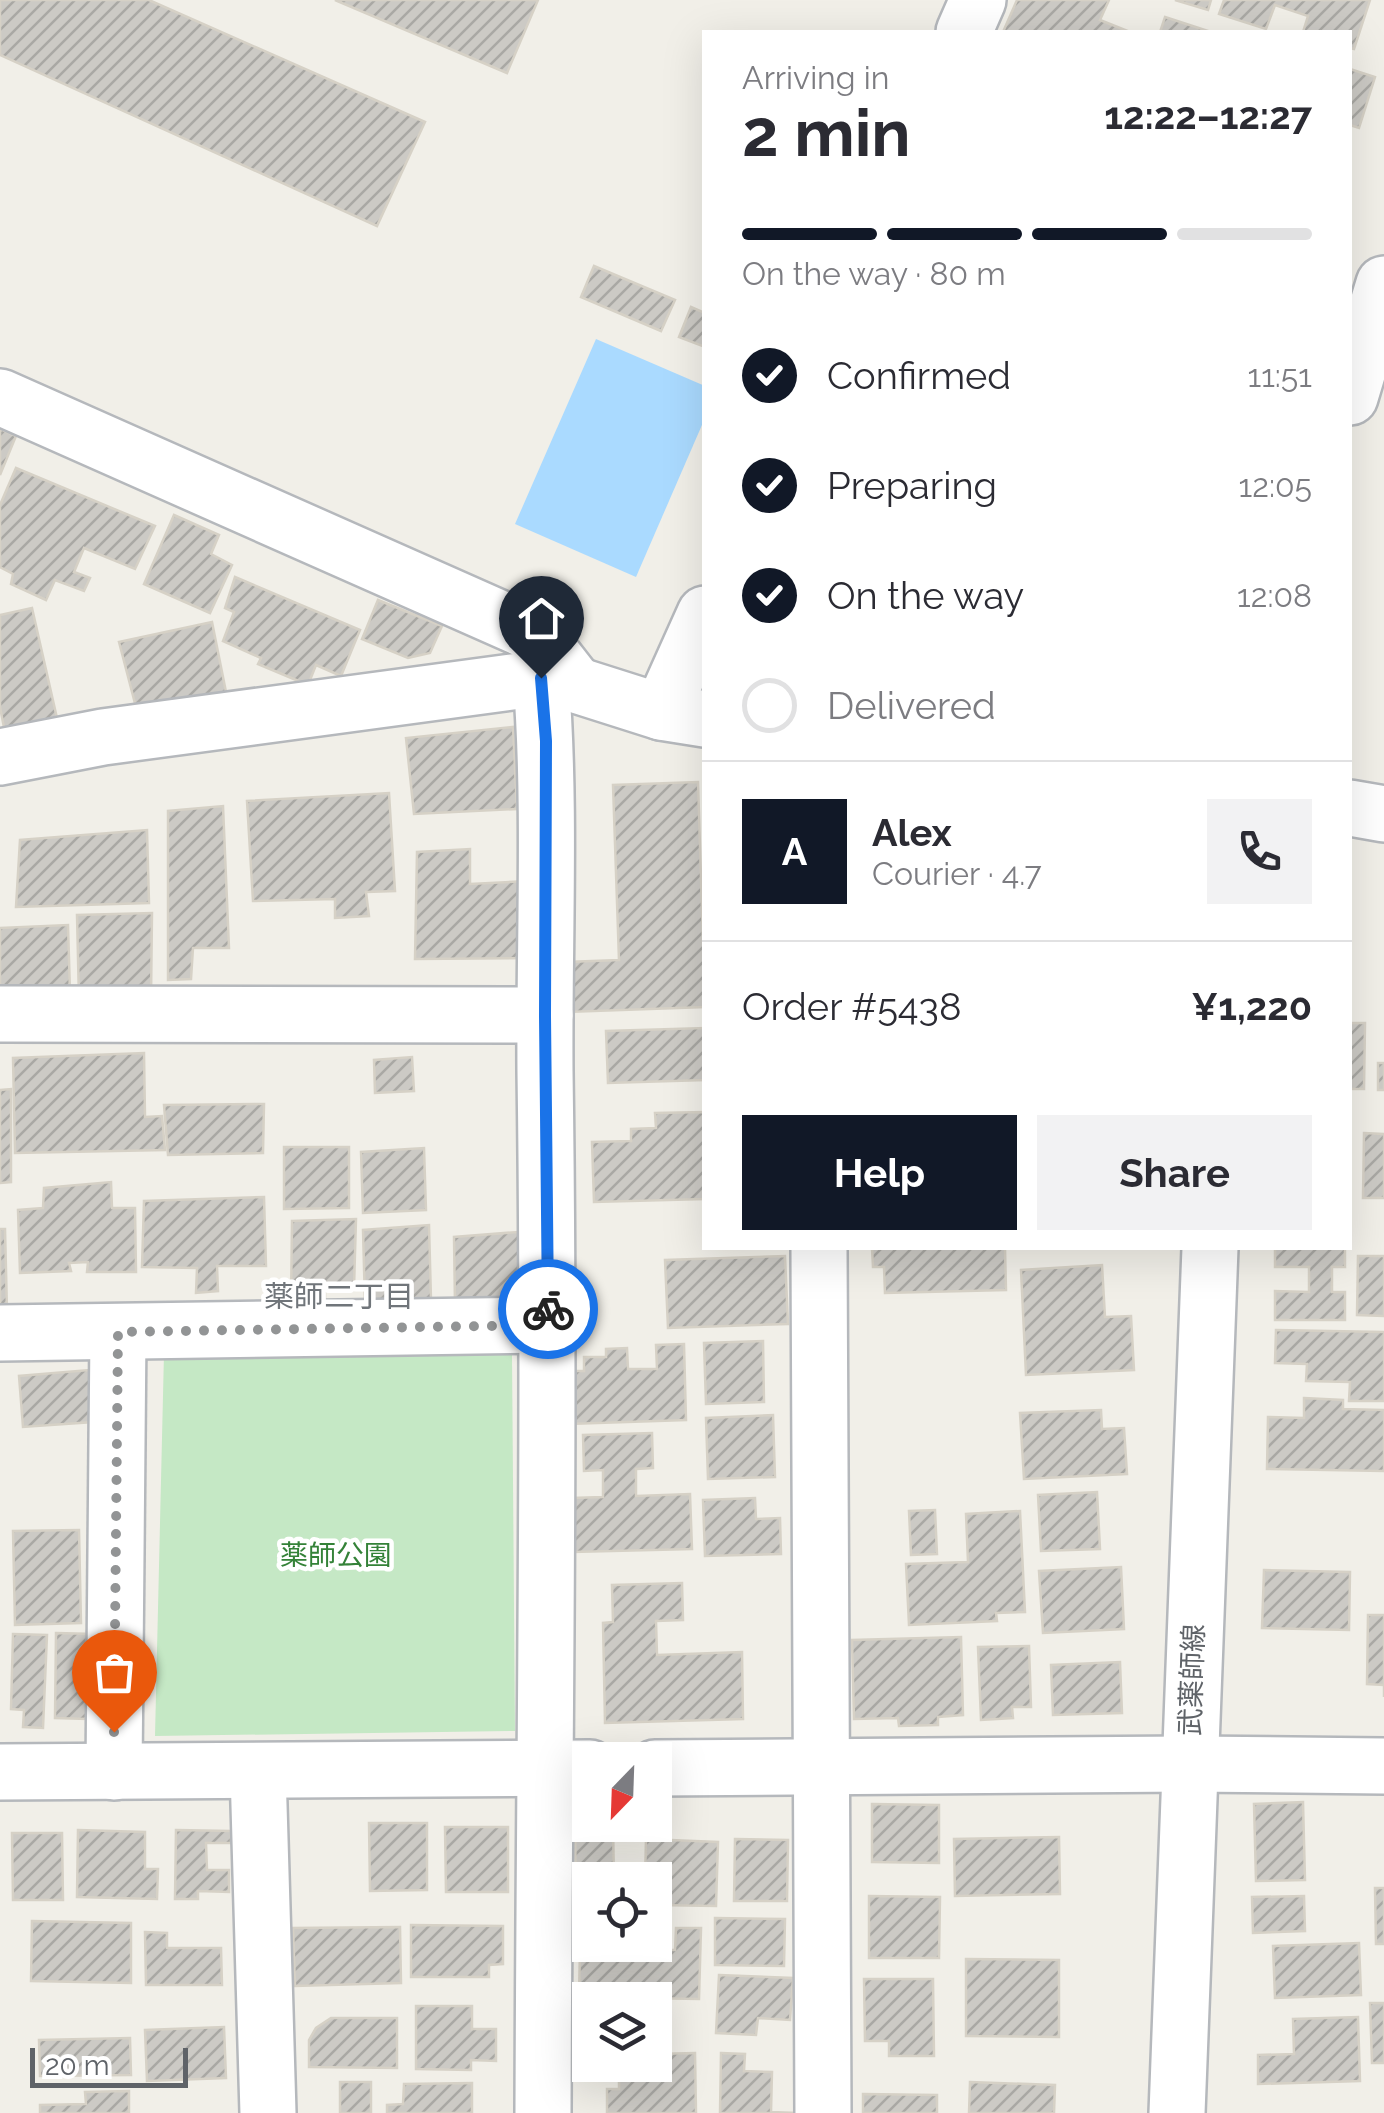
<!DOCTYPE html>
<meta charset="utf-8">
<style>
body{margin:0;font-family:Raleway,"Noto Sans JP",sans-serif;background:#f2f2f3;color:#2b2b33;height:100vh;display:flex;flex-direction:column;font-size:38px;white-space:nowrap}
*{box-sizing:border-box;margin:0}
p{font-size:32px;color:#7c7c81}
.icon{flex:none;width:55px;height:55px;fill:none;stroke:currentColor;stroke-width:2;stroke-linecap:round;stroke-linejoin:round}
.map{position:relative;flex:1;overflow:hidden}
.details{position:absolute;left:702px;top:30px;width:650px;height:1220px;display:flex;flex-direction:column;background:#fff;border-radius:0px;box-shadow:0 10px 40px #0002}
.details>*{flex:none}
.needle{width:65px;rotate:203deg}
.buttons{position:absolute;left:572px;top:1742px;display:grid;gap:20px}
.buttons a{display:grid;place-items:center;width:100px;height:100px;border-radius:0px;background:#fff;box-shadow:0 10px 40px #0002;font-size:50px}
.scale{position:absolute;left:30px;bottom:25px;width:158px;box-sizing:border-box;padding-left:10px;border:5px solid #5f6368;border-top:0;font-size:28px;line-height:35px;white-space:nowrap;color:#5f6368;-webkit-text-stroke:8px #fff;paint-order:stroke}
.pin{position:absolute;display:grid;place-items:center;width:85px;height:85px;color:#fff;margin:-102px -42px;border-radius:50% 50% 50% 0;rotate:-45deg;box-shadow:0 0 10px #0007}
.pin .icon{rotate:45deg}
.courier{position:absolute;display:grid;place-items:center;width:100px;height:100px;margin:-50px;border:8px solid #1a73e8;border-radius:50%;background:#fff;color:#222;box-shadow:0 2px 12px #0007}
.head em{font-style:normal;font-weight:700}
.head div{display:flex;flex-direction:column-reverse}
.head{display:flex;align-items:center;justify-content:space-between;height:170px;padding:0 40px}
h1{font-size:65px;font-weight:700;line-height:75px}
.bar{display:grid;grid-template-columns:repeat(4,1fr);gap:15px 10px;align-content:center;height:120px;padding:0 40px}
.bar i{height:12px;border-radius:8px;background:#e1e1e2}
.bar .active{background:#111827}
.bar p{grid-column:span 4}
.line{display:flex;align-items:center;gap:25px;padding:0 40px;border-top:2px solid #e1e1e2}
.line div{flex:1}
.round{display:grid;place-items:center;flex:none;width:105px;height:105px;border-radius:0px;background:#f2f2f3}
ol{padding:0 40px;list-style:none}
li{display:flex;align-items:center;gap:30px;height:110px}
li p{margin-inline-start:auto}
li .icon{padding:10px;border-radius:50%;background:#111827;color:#fff;stroke-width:4}
li:last-child{color:#7c7c81}
li i{width:55px;height:55px;border:5px solid #e1e1e2;border-radius:50%}
.primary-button{display:flex;gap:20px;margin-top:auto;padding:20px 40px}
.primary-button a{flex:1;height:115px;border-radius:0px;background:#111827;color:#fff;font-size:40px;font-weight:700;line-height:115px;text-align:center}
.primary-button a+a{background:#f2f2f3;color:#2b2b33}
.map>svg:first-child{display:block}
.park{fill:#c5e8c5}
.water{fill:#aadaff}
.building{fill:url(#building-hatch);stroke:#d6d1c6;stroke-width:2.5}
.lines{fill:none;stroke-linecap:round;stroke-linejoin:round}
.minor-casing{stroke:#b5b8bc;stroke-width:60}
.tertiary-casing{stroke:#b5b8bc;stroke-width:60}
.minor{stroke:#fff;stroke-width:55}
.tertiary{stroke:#fff;stroke-width:55}
.done{stroke:#929495;stroke-width:10;stroke-dasharray:0 18}
.route{stroke:#1a73e8;stroke-width:12}
.labels{text-anchor:middle;dominant-baseline:central;stroke-width:9;stroke-linejoin:round;paint-order:stroke}
.park-label{font-size:28px;fill:#348238;stroke:#fff}
.street-label{font-size:28px;fill:#5f6368;stroke:#fff}
.neighbourhood-label{font-size:30px;fill:#70757a;stroke:#fff}
</style>
<div class="map">
<svg width="1384" height="2113" viewBox="0 0 1384 2113">
<defs>
<pattern id="building-hatch" width="6" height="6" patternUnits="userSpaceOnUse" patternTransform="scale(2.5)"><rect width="6" height="6" fill="#cccac5"/><path d="M-1 1l2-2M0 6l6-6M5 7l2-2" fill="none" stroke="#a9a8a4"/></pattern>
</defs>
<rect width="100%" height="100%" fill="#f1efe8"/>
<path class="park" d="M164 1353 512 1355 515 1731 155 1736Z"/>
<path class="water" d="M596 339 705 386V418L636 577 515 524Z"/>
<g class="building">
<path d="M0 0H149L425 122 377 226 0 55Z"/>
<path d="M335 0H538L507 73Z"/>
<path d="M1017 0H1109L1100 20 1130 32H1003Z"/>
<path d="M1175 0H1211L1208 10Z"/>
<path d="M1224 0H1370L1354 49 1350 48V32H1303L1308 16 1275 5 1266 29 1219 14Z"/>
<path d="M1165 17 1211 32H1160Z"/>
<path d="M1350 69 1375 77 1359 128 1350 125Z"/>
<path d="M594 266 675 300 661 331 581 297Z"/>
<path d="M691 307 705 313V347L679 337Z"/>
<path d="M0 429 16 436 0 475Z"/>
<path d="M16 468 155 526 135 569 84 548 74 572 90 578 84 591 55 580 46 600 11 584 13 574 0 567V505Z"/>
<path d="M174 515 219 535 211 554 232 565 210 613 144 584Z"/>
<path d="M235 577 360 630 341 676 316 665 308 685 258 664 261 658 223 641 234 612 225 608Z"/>
<path d="M378 600 442 626 430 653 408 658 362 639Z"/>
<path d="M32 608 59 727 6 738 0 707V615Z"/>
<path d="M212 622 227 697 137 711 119 642Z"/>
<path d="M513 727 517 809 414 814 406 738Z"/>
<path d="M698 782 705 1007 567 1012 566 962 619 960 613 785Z"/>
<path d="M389 793 395 891 366 892 369 916 335 918V899L253 901 247 801Z"/>
<path d="M223 806 229 948H193L191 979 168 980V811Z"/>
<path d="M147 830 149 903 16 907 20 840Z"/>
<path d="M470 849V884L528 881V958L415 959 417 852Z"/>
<path d="M152 913 151 999 79 1000 77 915Z"/>
<path d="M68 925 70 993 0 995V928Z"/>
<path d="M1350 1023H1365L1364 1089H1350Z"/>
<path d="M705 1028V1080L608 1083 606 1031Z"/>
<path d="M144 1053 145 1117 162 1116 165 1150 15 1153 13 1058Z"/>
<path d="M412 1057 414 1091 375 1093 374 1060Z"/>
<rect x="1378" y="1063" width="6" height="27"/>
<path d="M11 1089V1182L0 1183V1090Z"/>
<path d="M264 1104 263 1153 168 1155 164 1105Z"/>
<path d="M705 1112V1199L594 1202 592 1142 631 1141V1129L656 1128 655 1113Z"/>
<path d="M1364 1133 1384 1134V1198H1363Z"/>
<path d="M284 1147H349V1208L284 1209Z"/>
<path d="M424 1148 426 1210 363 1213 361 1152Z"/>
<path d="M111 1182 112 1208H135L136 1272H87L88 1262 69 1263 71 1271 20 1273 18 1210 43 1208 44 1188Z"/>
<path d="M264 1197 266 1266H217L218 1291 196 1293 197 1268 142 1267 144 1201Z"/>
<path d="M356 1219 354 1288H325V1302L291 1303 292 1221Z"/>
<path d="M429 1225 431 1300 365 1304 363 1230Z"/>
<path d="M0 1229H5L7 1311H0Z"/>
<path d="M518 1232 524 1301 455 1305 454 1237Z"/>
<path d="M872 1248H1005L1006 1290 885 1293 884 1267H873Z"/>
<path d="M1275 1248H1345V1267H1332V1292H1345V1320H1275V1291L1309 1292V1267H1275Z"/>
<path d="M785 1256 788 1324 668 1328 665 1260Z"/>
<path d="M1358 1256H1384V1316L1357 1315Z"/>
<path d="M1102 1265 1105 1317 1131 1316 1134 1370 1026 1375 1021 1270Z"/>
<path d="M1276 1330 1384 1332V1401H1349L1350 1382 1306 1381 1307 1364 1275 1363Z"/>
<path d="M763 1341 764 1402 706 1404 704 1343Z"/>
<path d="M684 1344 686 1420 569 1424 567 1371H584V1357H606V1349L627 1348 628 1369H657L656 1345Z"/>
<path d="M89 1370 93 1422 23 1427 19 1376Z"/>
<path d="M1304 1398 1343 1400V1409L1384 1410V1471L1267 1469 1268 1417 1304 1418Z"/>
<path d="M1101 1410 1102 1429 1124 1428 1127 1474 1024 1479 1020 1413Z"/>
<path d="M773 1415 775 1477 708 1479 706 1418Z"/>
<path d="M652 1433 653 1468 636 1469V1496L690 1494 692 1549 573 1552 572 1498 603 1497V1470L584 1471 583 1435Z"/>
<path d="M1097 1492 1100 1549 1041 1551 1038 1495Z"/>
<path d="M755 1498 756 1519 780 1518 781 1554 705 1556 703 1500Z"/>
<path d="M935 1510 937 1554 911 1555 909 1511Z"/>
<path d="M1020 1511 1025 1612 996 1613 997 1621 909 1625 906 1564 968 1562 966 1514Z"/>
<path d="M79 1530 81 1623 15 1625 13 1531Z"/>
<path d="M1121 1567 1124 1629 1043 1633 1039 1571Z"/>
<path d="M1264 1570 1350 1572 1349 1630 1262 1628Z"/>
<path d="M682 1583 683 1620 656 1621 657 1655 742 1652 743 1719 605 1723 603 1623 613 1622 612 1585Z"/>
<path d="M1368 1615H1384V1697V1685L1367 1684Z"/>
<path d="M56 1633 95 1634 94 1678H87V1719L55 1718Z"/>
<path d="M13 1634 47 1635 43 1728 23 1727 24 1710 11 1709Z"/>
<path d="M961 1637 963 1715 938 1717V1725L899 1726 898 1718 854 1719 852 1640Z"/>
<path d="M1029 1646 1031 1707H1012L1013 1718 981 1720 978 1647Z"/>
<path d="M1120 1662 1122 1713 1053 1715 1051 1665Z"/>
<path d="M1303 1802 1305 1880 1256 1881 1254 1804Z"/>
<path d="M872 1804 939 1805V1863L872 1862Z"/>
<path d="M590 1820V1825H613L614 1880H590V1906H576L575 1821Z"/>
<path d="M369 1823H427V1890L370 1891Z"/>
<path d="M445 1827H508V1892H446Z"/>
<path d="M78 1830 145 1832V1869H158L157 1899 77 1897Z"/>
<path d="M176 1830 231 1831V1843H206L207 1870H229V1892L198 1891V1899H175Z"/>
<path d="M12 1833H62L63 1900H13Z"/>
<path d="M1059 1837 1060 1894 955 1896 954 1839Z"/>
<path d="M646 1839 718 1842 716 1906 655 1905V1880H645Z"/>
<path d="M735 1839 788 1840 787 1901H734Z"/>
<path d="M1375 1888H1384V1944H1376Z"/>
<path d="M869 1896 940 1897 939 1958H869Z"/>
<path d="M1304 1896 1305 1931 1253 1933 1252 1897Z"/>
<path d="M715 1918 785 1919 784 1966 715 1965Z"/>
<path d="M32 1921 131 1923V1983L31 1981Z"/>
<path d="M411 1925 503 1926V1964L489 1965V1977H411Z"/>
<path d="M400 1927 401 1983 295 1986 293 1928Z"/>
<path d="M676 1928H701L699 1999 579 1997 580 1949 675 1950Z"/>
<path d="M145 1932 167 1933V1948H221L222 1985H146Z"/>
<path d="M1359 1943 1361 1995 1275 1998 1273 1946Z"/>
<path d="M966 1959 1059 1960V2037L966 2036Z"/>
<path d="M719 1975 793 1978 790 2020 758 2018 756 2035 716 2033Z"/>
<path d="M864 1979H933L934 2056H889V2041H865Z"/>
<path d="M1370 2003H1384V2063H1372Z"/>
<path d="M416 2006H472V2029H496V2061L471 2060V2070L416 2069Z"/>
<path d="M1358 2017 1360 2081 1258 2084V2055L1294 2054 1293 2019Z"/>
<path d="M331 2018H397V2068L309 2067V2040L316 2028Z"/>
<path d="M224 2027 226 2078 147 2081 145 2030Z"/>
<path d="M130 2038 131 2075 40 2076 39 2040Z"/>
<path d="M695 2053 696 2113H607V2089H619V2065H655V2054Z"/>
<path d="M721 2053 745 2054 744 2071 772 2072 771 2112 798 2113H720Z"/>
<rect x="340" y="2082" width="31" height="31"/>
<path d="M970 2082 1055 2085 1054 2113H969Z"/>
<path d="M472 2083V2113H387V2105L403 2104 404 2084Z"/>
<path d="M129 2091V2113H40V2105L86 2104 85 2092Z"/>
<path d="M863 2094 937 2095V2113H863Z"/>
</g>
<g class="lines">
<defs>
<g id="minor">
<path d="M964 32 978 0"/>
<path d="M0 397 537 635 576 685"/>
<path d="M541 678C551 808 544 940 545 1071 550 1418 544 1766 543 2113"/>
<path d="M661 712 705 614"/>
<path d="M0 757 103 737 541 678 576 685 661 712 705 719"/>
<path d="M1350 808 1384 814"/>
<path d="M0 1014 545 1015"/>
<path d="M819 1248 823 2113"/>
<path d="M0 1333 548 1325"/>
<path d="M655 1768 1189 1764 1384 1766"/>
<path d="M258 1771 268 2113"/>
<path d="M0 1772 590 1768"/>
<path d="M114 1772 118 1332"/>
</g>
<g id="tertiary">
<path d="M1350 397 1384 284"/>
<path d="M1177 2113 1210 1248"/>
</g>
</defs>
<use href="#minor" class="minor-casing"/>
<use href="#tertiary" class="tertiary-casing"/>
<use href="#minor" class="minor"/>
<use href="#tertiary" class="tertiary"/>
</g>
<g class="lines">
<path class="done" d="M114 1732 118 1332 548 1325V1309"/>
<path class="route" d="M541 678 546 741 545 1016 548 1309"/>
</g>
<g class="labels">
<g class="park-label">
<text x="336" y="1555">薬師公園</text>
</g>
<g class="street-label">
<text transform="translate(1192 1680) rotate(-88)">武薬師線</text>
</g>
<g class="neighbourhood-label">
<text x="339" y="1296">薬師二丁目</text>
</g>
</g>
</svg>
<div class="buttons">
<a><svg class="needle" viewBox="-14 -14 28 28"><path d="M0-13l5 13h-10z" fill="#e53935"/><path d="M0 13l5-13h-10z" fill="#7c7c81"/></svg></a>
<a><svg class="icon" aria-label="locate" viewBox="0 0 24 24"><circle cx="12" cy="12" r="6"/><path d="M12 2v4M12 18v4M2 12h4M18 12h4"/></svg></a>
<a><svg class="icon" aria-label="layers" viewBox="0 0 24 24"><path d="M12 4l9 5-9 5-9-5zM3 14l9 5 9-5"/></svg></a>
</div>
<div class="scale">20 m</div>
<div class="pin" style="left:114px;top:1732px;background:#ea580c"><svg class="icon" aria-label="bag" viewBox="0 0 24 24"><path d="M5 8h14l-1 12H6zM9 8a3 3 0 0 1 6 0"/></svg></div>
<div class="pin" style="left:541px;top:678px;background:#1f2937"><svg class="icon" aria-label="home" viewBox="0 0 24 24"><path d="M3 11l9-7 9 7M6 9v11h12V9"/></svg></div>
<div class="courier" style="left:548px;top:1309px"><svg class="icon" aria-label="bike" viewBox="0 0 24 24"><circle cx="6" cy="16" r="4"/><circle cx="18" cy="16" r="4"/><path d="M6 16l4-8h5l3 8M10 8l3 8H6M13 5h3"/></svg></div>
<section class="details">
<div class="head"><div><h1>2 min</h1><p>Arriving in</p></div><em>12:22–12:27</em></div>
<div class="bar"><i class="active"></i><i class="active"></i><i class="active"></i><i></i><p>On the way · 80 m</p></div>
<ol>
<li><svg class="icon" aria-label="check" viewBox="0 0 24 24"><path d="M5 12l5 5 9-10"/></svg>Confirmed<p>11:51</p></li>
<li><svg class="icon" aria-label="check" viewBox="0 0 24 24"><path d="M5 12l5 5 9-10"/></svg>Preparing<p>12:05</p></li>
<li><svg class="icon" aria-label="check" viewBox="0 0 24 24"><path d="M5 12l5 5 9-10"/></svg>On the way<p>12:08</p></li>
<li><i></i>Delivered</li>
</ol>
<div class="line" style="height:180px"><b class="round" style="background:#111827;color:#fff">A</b><div><b>Alex</b><p>Courier · 4.7</p></div><a class="round"><svg class="icon" aria-label="phone" viewBox="0 0 24 24"><path d="M5 4h4l2 5-3 2q2 4 5 5l2-3 5 2v4C11 20 4 13 5 4z"/></svg></a></div>
<div class="line" style="height:130px"><div>Order #5438</div><b>¥1,220</b></div>
<div class="primary-button"><a>Help</a><a>Share</a></div>
</section>
</div>
